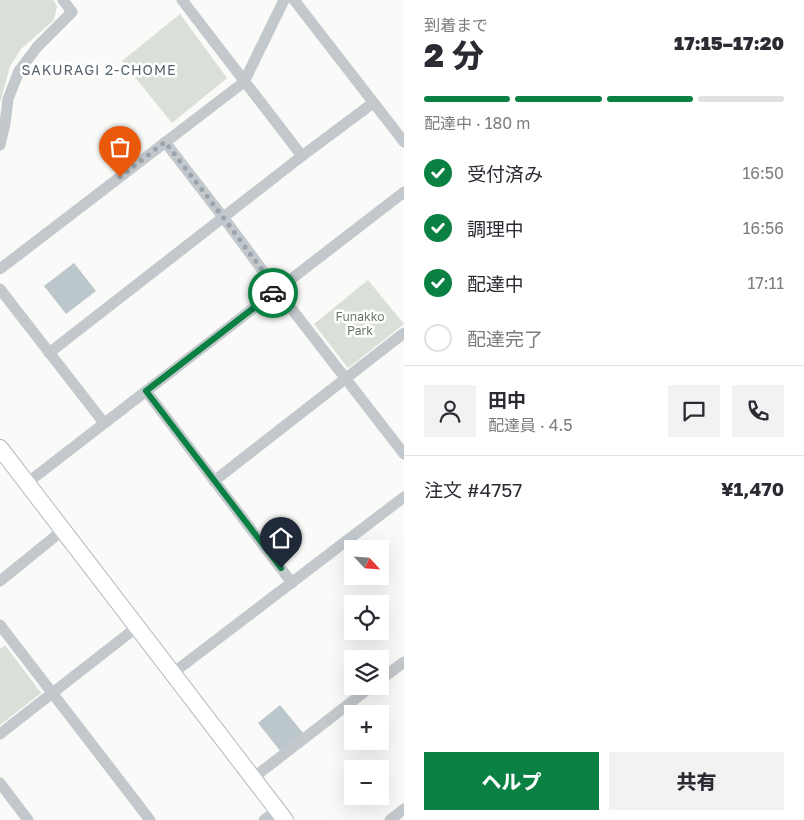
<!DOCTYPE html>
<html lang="ja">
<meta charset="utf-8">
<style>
body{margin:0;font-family:"Golos Text","Noto Sans JP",sans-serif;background:#f2f2f3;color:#2b2b33;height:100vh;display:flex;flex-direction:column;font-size:19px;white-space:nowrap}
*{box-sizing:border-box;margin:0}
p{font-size:16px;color:#7c7c81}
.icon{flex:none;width:28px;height:28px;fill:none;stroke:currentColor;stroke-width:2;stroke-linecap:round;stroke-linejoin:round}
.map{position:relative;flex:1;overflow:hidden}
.sheet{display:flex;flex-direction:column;background:#fff;width:400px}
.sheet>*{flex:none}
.needle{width:32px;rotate:116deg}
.tools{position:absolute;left:344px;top:540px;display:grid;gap:10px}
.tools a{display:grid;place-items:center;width:45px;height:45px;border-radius:0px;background:#fff;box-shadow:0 5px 20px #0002;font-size:25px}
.pin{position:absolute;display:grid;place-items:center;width:42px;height:42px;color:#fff;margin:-51px -21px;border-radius:50% 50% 50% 0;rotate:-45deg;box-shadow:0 0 5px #0007}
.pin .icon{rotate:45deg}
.courier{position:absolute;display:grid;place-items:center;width:50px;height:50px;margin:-25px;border:4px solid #0b8043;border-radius:50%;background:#fff;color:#222;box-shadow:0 1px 6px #0007}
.headline em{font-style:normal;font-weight:800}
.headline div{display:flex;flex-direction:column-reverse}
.headline{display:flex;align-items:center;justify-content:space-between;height:85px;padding:0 20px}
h1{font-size:32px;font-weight:800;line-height:38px}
.bar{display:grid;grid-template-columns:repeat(4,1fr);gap:8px 5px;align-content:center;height:60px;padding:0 20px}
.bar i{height:6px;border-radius:4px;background:#e1e1e2}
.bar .selected{background:#0b8043}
.bar p{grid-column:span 4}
.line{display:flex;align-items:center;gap:12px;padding:0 20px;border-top:1px solid #e1e1e2}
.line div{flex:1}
.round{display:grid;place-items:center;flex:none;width:52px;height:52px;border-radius:0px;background:#f2f2f3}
ol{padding:0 20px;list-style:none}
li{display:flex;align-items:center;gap:15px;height:55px}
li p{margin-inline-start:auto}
li .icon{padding:5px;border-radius:50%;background:#0b8043;color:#fff;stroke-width:4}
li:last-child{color:#7c7c81}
li i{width:28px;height:28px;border:2px solid #e1e1e2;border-radius:50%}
.primary-button{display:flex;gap:10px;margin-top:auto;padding:10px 20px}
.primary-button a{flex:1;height:58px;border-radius:0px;background:#0b8043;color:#fff;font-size:20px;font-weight:800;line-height:58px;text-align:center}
.primary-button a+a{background:#f2f2f3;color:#2b2b33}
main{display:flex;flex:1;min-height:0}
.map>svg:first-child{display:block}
.green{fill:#dadfd7}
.water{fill:#bbc7cb}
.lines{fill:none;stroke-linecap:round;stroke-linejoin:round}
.secondary-casing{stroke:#b3babf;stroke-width:18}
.street{stroke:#c3c8cc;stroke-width:11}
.secondary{stroke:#fff;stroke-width:16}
.done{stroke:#99a4ac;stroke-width:5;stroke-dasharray:0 9}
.route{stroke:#0b8043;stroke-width:6}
.labels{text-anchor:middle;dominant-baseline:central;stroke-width:5;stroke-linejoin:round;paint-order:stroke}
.park-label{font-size:12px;fill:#687a64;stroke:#fff}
.neighbourhood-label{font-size:14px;letter-spacing:1px;fill:#57646e;stroke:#fff}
</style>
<main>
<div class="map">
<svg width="404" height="820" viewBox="0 0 404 820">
<rect width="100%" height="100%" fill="#fafaf8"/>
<g class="green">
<path d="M0 0H53L57 6 54 20 21 49 10 66 0 103Z"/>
<path d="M180 14 227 78 172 123 122 61Z"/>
<path d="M368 280 404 324 348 368 314 324Z"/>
<path d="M5 645 41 693 0 725V649Z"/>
</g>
<g class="water">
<path d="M74 263 96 291 66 314 44 286Z"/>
<path d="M280 705 304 734 281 752 258 723Z"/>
</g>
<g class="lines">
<defs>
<path id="secondary" d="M0 448 285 820"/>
</defs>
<use href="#secondary" class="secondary-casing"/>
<g class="street">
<path d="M182 0 302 156"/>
<path d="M294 0 404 142"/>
<path d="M165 142 223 217 277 290 404 454"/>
<path d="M0 145 5 124 8 99 19 71 37 47 72 12 63 0"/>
<path d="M0 269 244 82 284 0"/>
<path d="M0 289 104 423"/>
<path d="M49 353 302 156 373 103"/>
<path d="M146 391 292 583"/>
<path d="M214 481 404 333"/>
<path d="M27 483 404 192"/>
<path d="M0 581 63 530"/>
<path d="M0 625 150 820"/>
<path d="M173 673 404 497"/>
<path d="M380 680 404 662"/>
<path d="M0 734 137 627"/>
<path d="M253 778 372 686"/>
<path d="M0 783 28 820"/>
<path d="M264 820 277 810"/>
<path d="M390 820 404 809"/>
</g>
<use href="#secondary" class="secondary"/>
</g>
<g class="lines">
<path class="done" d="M120 177 165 142 223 217 277 290 273 293"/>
<path class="route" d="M273 293 146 391 281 568"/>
</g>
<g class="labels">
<g class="park-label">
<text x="360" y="316">Funakko<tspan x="360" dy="14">Park</tspan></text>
</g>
<g class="neighbourhood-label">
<text x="99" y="69">SAKURAGI 2-CHOME</text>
</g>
</g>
</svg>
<div class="tools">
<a><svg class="needle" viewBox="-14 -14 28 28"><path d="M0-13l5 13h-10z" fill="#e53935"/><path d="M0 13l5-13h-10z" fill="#7c7c81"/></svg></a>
<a><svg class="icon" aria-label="locate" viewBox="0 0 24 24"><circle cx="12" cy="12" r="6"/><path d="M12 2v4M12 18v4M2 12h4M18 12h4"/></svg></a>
<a><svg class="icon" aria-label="layers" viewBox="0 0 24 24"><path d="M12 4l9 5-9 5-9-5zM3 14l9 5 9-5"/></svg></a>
<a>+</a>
<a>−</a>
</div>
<div class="pin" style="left:120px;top:177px;background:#ea580c"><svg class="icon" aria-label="bag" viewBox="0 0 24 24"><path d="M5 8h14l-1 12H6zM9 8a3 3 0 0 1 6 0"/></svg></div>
<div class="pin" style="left:281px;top:568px;background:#1f2937"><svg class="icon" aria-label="home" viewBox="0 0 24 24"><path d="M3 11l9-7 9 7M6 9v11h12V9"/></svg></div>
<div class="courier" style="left:273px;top:293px"><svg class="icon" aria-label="car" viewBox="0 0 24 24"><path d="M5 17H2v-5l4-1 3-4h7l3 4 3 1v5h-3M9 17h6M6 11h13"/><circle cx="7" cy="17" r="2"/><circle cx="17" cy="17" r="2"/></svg></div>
</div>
<section class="sheet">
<div class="headline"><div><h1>2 分</h1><p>到着まで</p></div><em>17:15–17:20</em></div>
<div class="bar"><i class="selected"></i><i class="selected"></i><i class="selected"></i><i></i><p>配達中 · 180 m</p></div>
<ol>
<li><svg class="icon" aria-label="check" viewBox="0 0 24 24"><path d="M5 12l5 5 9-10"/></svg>受付済み<p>16:50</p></li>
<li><svg class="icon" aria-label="check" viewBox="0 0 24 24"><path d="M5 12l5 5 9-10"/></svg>調理中<p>16:56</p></li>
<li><svg class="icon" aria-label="check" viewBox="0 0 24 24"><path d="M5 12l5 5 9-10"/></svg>配達中<p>17:11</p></li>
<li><i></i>配達完了</li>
</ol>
<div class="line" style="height:90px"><a class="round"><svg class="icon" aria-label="person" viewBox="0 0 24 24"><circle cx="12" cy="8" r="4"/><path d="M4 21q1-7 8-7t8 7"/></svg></a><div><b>田中</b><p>配達員 · 4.5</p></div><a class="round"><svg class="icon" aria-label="chat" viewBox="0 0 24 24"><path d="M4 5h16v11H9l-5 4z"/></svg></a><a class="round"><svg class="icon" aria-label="phone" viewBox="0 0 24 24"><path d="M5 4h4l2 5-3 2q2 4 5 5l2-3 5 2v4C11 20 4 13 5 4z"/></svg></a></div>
<div class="line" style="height:65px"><div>注文 #4757</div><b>¥1,470</b></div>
<div class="primary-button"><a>ヘルプ</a><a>共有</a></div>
</section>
</main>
